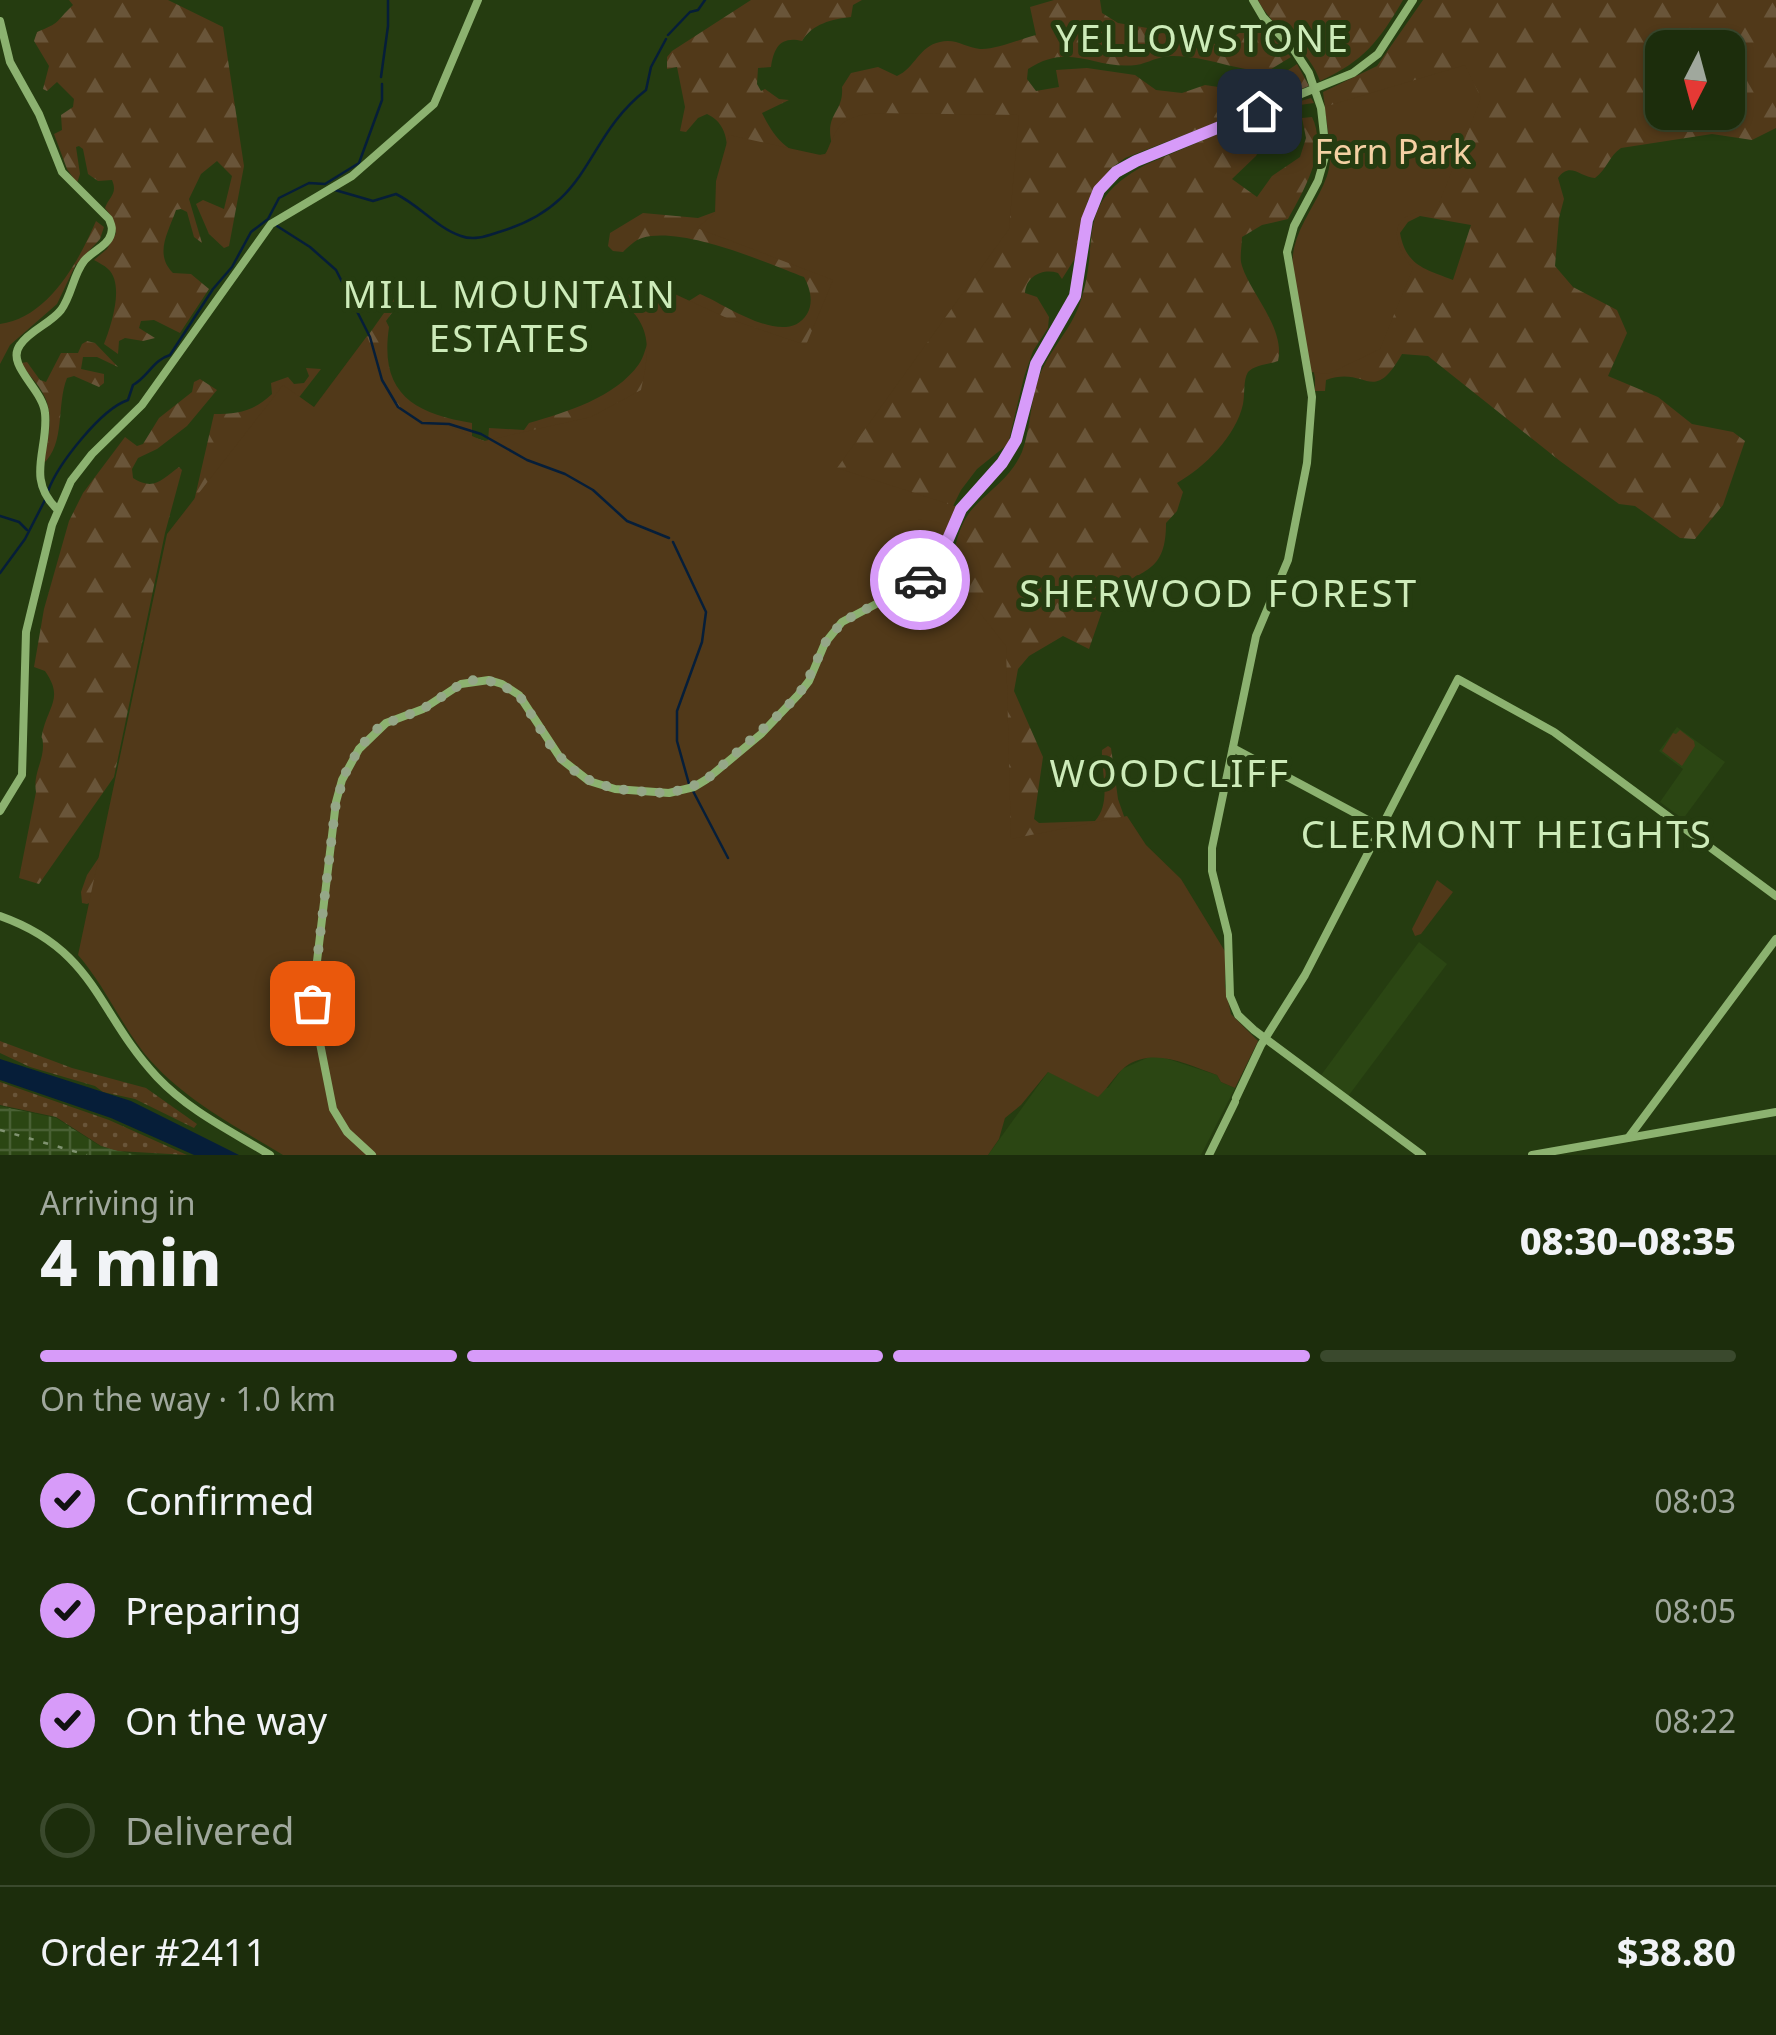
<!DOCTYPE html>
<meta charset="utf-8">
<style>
body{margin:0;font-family:"Noto Sans",sans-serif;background:#253515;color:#f1f3f6;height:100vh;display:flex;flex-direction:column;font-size:38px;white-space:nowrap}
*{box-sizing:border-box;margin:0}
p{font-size:32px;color:#a0a89d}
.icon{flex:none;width:55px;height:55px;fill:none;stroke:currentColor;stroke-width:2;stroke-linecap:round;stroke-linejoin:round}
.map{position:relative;height:1155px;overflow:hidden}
.drawer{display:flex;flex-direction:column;background:#1c2d0c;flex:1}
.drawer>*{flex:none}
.needle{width:65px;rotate:186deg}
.buttons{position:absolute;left:1645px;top:30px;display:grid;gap:20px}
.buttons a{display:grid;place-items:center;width:100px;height:100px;border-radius:20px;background:#1c2d0c;box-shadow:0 2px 8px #0004,0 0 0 2px #3a492d;font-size:50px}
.pin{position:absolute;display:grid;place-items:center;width:85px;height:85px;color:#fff;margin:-42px;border-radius:20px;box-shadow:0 5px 15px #0006}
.courier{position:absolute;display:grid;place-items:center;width:100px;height:100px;margin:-50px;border:8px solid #d79bf9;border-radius:50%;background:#fff;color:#222;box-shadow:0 2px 12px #0007}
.head em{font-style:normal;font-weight:800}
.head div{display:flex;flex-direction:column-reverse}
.head{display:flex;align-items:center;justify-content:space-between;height:170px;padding:0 40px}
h1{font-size:65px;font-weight:800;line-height:75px}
.bar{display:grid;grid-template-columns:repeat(4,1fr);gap:15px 10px;align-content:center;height:120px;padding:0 40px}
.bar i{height:12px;border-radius:8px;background:#3a492d}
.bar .active{background:#d79bf9}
.bar p{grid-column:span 4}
.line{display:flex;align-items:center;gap:25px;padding:0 40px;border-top:2px solid #3a492d}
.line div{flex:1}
ol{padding:0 40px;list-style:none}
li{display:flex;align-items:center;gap:30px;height:110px}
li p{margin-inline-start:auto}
li .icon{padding:10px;border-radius:50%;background:#d79bf9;color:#111;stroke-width:4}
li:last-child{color:#a0a89d}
li i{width:55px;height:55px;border:5px solid #3a492d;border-radius:50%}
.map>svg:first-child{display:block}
.built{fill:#2b4613}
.industrial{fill:url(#industrial-grid)}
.grass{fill:url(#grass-dots)}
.forest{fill:url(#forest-firs);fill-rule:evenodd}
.park{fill:#513919}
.water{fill:#061e39}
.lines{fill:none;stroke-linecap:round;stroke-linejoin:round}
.stream{stroke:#061e39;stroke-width:2.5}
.secondary{stroke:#8cb270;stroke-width:8}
.rail{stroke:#809371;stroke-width:2.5;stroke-dasharray:5 10;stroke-linecap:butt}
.done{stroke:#95a788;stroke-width:10;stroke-dasharray:0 18}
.route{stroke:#d79bf9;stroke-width:12}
.labels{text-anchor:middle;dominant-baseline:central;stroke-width:10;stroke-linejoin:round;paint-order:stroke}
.park-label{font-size:35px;fill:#f4d0a3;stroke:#253c10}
.neighbourhood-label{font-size:38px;letter-spacing:2.5px;fill:#cdebb9;stroke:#253c10}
</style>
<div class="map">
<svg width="1776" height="1155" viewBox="0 0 1776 1155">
<defs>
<pattern id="industrial-grid" width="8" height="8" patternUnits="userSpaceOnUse" patternTransform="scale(2.5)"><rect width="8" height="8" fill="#2b4613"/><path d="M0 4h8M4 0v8" fill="none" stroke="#496034"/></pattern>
<pattern id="grass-dots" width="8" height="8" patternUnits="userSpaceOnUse" patternTransform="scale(2.5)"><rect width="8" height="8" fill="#513919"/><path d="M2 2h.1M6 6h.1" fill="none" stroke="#695539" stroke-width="1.8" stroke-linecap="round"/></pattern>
<pattern id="forest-firs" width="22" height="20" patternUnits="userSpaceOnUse" patternTransform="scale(2.5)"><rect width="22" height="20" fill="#513919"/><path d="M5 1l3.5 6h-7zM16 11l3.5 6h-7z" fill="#695539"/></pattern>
</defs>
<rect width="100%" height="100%" fill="#253c10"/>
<g class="built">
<path d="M1677 727 1725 762 1683 819 1660 802 1683 769 1659 751Z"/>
<path d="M1419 942 1447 964 1346 1099 1319 1078Z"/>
<path d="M1149 1057H1162L1217 1075 1221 1082 1235 1088 1201 1155H988L1048 1072 1108 1088 1122 1069Z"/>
</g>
<path class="industrial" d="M0 1106 56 1118 100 1146 137 1155H0Z"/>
<g class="grass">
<path d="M0 1041 72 1068 146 1088 197 1124 194 1128 135 1099 103 1092 95 1086 30 1067 0 1053Z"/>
<path d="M0 1082 109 1120 187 1155 118 1151 101 1146 56 1117 0 1105Z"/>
</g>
<g class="forest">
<path d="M69 0H168L223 27 244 166 229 246 224 248 209 234 196 204 203 200 224 209 232 176 217 161 201 174 189 199 202 243 194 237 187 212 181 209 176 210C168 233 154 254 173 273L191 274 209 289 180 333 154 320 141 321 139 328 155 338 143 341 125 338 119 341 118 354 104 344C111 326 125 284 108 269 104 265 99 263 94 260L107 249 116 233 112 217 105 208C109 197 118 194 112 180L98 181 88 174 83 149 79 146 76 147 80 174 77 183 67 169 54 134 62 130 61 115 73 107 74 99 57 82 47 91 43 89 49 66 34 41 37 32C62 22 54 23 73 5Z"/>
<path d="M751 0H862L853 5 851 17C832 19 812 24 802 41 780 36 774 48 771 67L758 68 757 84 761 91 765 89 779 99 789 100 762 113C775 140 793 161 825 154L832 145C824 112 844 114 842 87L851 73 878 67 897 76C915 68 919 46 940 42 956 38 966 48 980 49 996 50 1020 39 1036 35L1030 7 1054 0H1100L1102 13 1118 23 1195 36 1220 46 1257 21 1291 57 1268 71C1236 71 1206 56 1174 56 1159 55 1149 63 1136 65 1095 70 1070 41 1028 69L1027 79 1036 91 1059 87 1056 70 1087 68 1135 75 1156 90 1182 93 1205 85 1238 90 1241 77 1275 79 1297 64 1309 86 1125 158 1110 169 1088 200 1081 222 1079 252 1062 279 1058 273C1043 268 1026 276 1025 293L1037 297 1049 317 1048 328 1033 351 1024 377 1008 444 977 469 961 490 951 510 87 904 82 903 81 892 87 875 148 785 324 398 396 296 401 300 386 321 389 327C379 394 414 413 472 423V437L488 442 489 428 524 430 529 423C566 412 615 398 639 364 644 357 645 349 648 342 657 324 683 304 700 294 725 304 786 349 807 314 814 302 810 288 804 277 765 262 682 226 642 238 635 240 628 247 623 252L613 251 608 246 610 233 643 213 698 218 717 211C722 182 742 130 707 114L698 118 686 132 680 131 685 107 677 67 667 69V57L672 51Z"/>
<path d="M1258 0H1403C1379 41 1364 61 1320 81 1308 46 1274 31 1258 0Z"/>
<path d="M1423 0H1776V128L1752 140 1712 134 1621 148C1609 156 1607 169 1595 178 1580 177 1570 161 1558 178L1564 199 1559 218 1555 266 1573 287 1617 310 1627 333 1608 376 1658 397 1692 424 1733 432 1745 441 1723 505 1695 539 1680 538 1635 506 1619 504 1560 461 1428 356 1402 354C1372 407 1367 365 1326 380L1325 391H1315V378L1306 333 1332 163 1323 92 1377 66ZM1662 48H1728V112H1662ZM1420 216 1471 225 1453 280C1425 269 1406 266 1400 233L1408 222Z"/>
<path d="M1311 98 1314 103 1285 107 1272 124 1256 156 1232 179 1257 197 1272 176 1300 157 1306 138 1302 118 1312 117C1328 150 1304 190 1288 219L1262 225 1242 237C1242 244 1240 255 1241 262 1247 290 1286 327 1278 361 1270 364 1254 365 1248 372 1243 380 1245 395 1243 404 1236 436 1205 467 1177 483L1183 492 1177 511 1166 523C1166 571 1146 569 1109 591L1089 649 1063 636 1029 656 1018 669 1014 691 1043 757 1034 819 1039 823 1095 821C1112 802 1101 773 1102 750L1108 746 1111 748 1118 799 1125 819 816 900 950 582C953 555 956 524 977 504 994 487 1012 475 1022 452 1031 428 1030 401 1039 377 1049 350 1071 330 1080 303 1102 239 1072 205 1145 165L1284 106Z"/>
<path d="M96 221 104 227 100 239 75 266 57 304 10 345 0 364V324C48 318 79 261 96 221Z"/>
<path d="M87 341 95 343 118 367 97 357H83L81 369 104 374V383L99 387 74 376 67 378C56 406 66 443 43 464 48 440 56 412 41 390 35 380 26 372 21 363L27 362 40 380 46 382 61 353H78L82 344Z"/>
<path d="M306 368 321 369 192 535 187 532 214 414C239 414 254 411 272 394L271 383 288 377 294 384 304 383 309 376Z"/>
<path d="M200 379 217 390 187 426 157 449 138 458 132 469 133 478C155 492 163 478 179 467L182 470 165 533 114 777 39 884 19 878 36 792C33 774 43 762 43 746 43 732 40 744 43 730 50 704 63 697 45 671L34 667 44 609 69 521 83 493 125 437 137 446 143 444 159 418 192 392 194 382Z"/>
</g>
<g class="park">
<path d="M1465 65 1481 98 1436 211C1391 208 1387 239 1413 268L1380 349 1328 374 1311 372C1305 337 1287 281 1294 248 1300 222 1318 201 1327 176 1334 154 1329 129 1324 107Z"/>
<path d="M874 113 1019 115 1009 229 837 468 961 508 938 560 1006 646 1011 839 1127 816 1146 845 1181 879 1226 953 1225 986 1231 1014 1258 1041 1235 1088 1221 1082 1217 1075C1188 1065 1153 1046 1125 1067 1115 1075 1108 1088 1098 1097L1048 1072 1021 1105 1005 1118 999 1139 988 1155H283C232 1124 182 1099 144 1053 120 1022 104 985 78 955L167 534 283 385 314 407 367 336 391 402 422 425 448 426 484 441 591 417 641 390C649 352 654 327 621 301L624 292 644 303 652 293 664 289 729 319 806 345 833 280 697 228 715 213 716 181 729 135 825 156C838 125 839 118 874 113Z"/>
<path d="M1680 730 1694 741 1695 746 1682 766 1662 751 1673 733 1676 734Z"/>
<path d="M1437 880 1453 892 1421 934 1415 936 1412 929Z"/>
</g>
<path class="water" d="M0 1059 131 1101 239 1155H194L111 1118 0 1080Z"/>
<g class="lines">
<g class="stream">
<path d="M668 35 690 12 698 10 705 0"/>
<path d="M381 77 388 26V0"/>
<path d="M335 190 373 201 396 194C419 205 437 228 461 236 474 241 487 236 499 232 594 204 582 140 646 90L651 67 666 39"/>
<path d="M277 226 310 247 336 270 370 337 382 380 398 407 422 423 449 424 481 434 527 460 565 474 593 490 627 521 669 538"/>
<path d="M48 491C58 464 101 409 128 400L133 385C148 377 153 360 170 355L213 289 232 267 251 232 268 219 279 198 309 183 325 184 359 163 382 100V84"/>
<path d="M0 516 19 522 27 530"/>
<path d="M673 542 706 612 702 642 677 711V741L689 784"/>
<path d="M0 573 25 539 46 498"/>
<path d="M693 791 728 858"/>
</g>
<g class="secondary">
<path d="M1253 0 1263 17 1294 50 1309 73 1321 108 1326 153 1318 181 1294 226 1287 252 1312 397 1307 463 1288 560 1256 636 1212 848V871L1228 935 1230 996 1238 1015 1254 1030 1422 1155"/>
<path d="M0 21 10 62 39 114 62 172 109 219C111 225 113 227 111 234 108 246 92 251 84 261 73 275 72 295 61 310 50 324 30 330 20 345 5 365 43 389 45 413 49 449 25 478 57 509"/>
<path d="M927 575 935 576 943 585"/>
<path d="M1233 748 1381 827"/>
<path d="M0 811 22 775 26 632 52 525 71 481 92 454 142 405 271 224 352 176 434 104 478 0"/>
<path d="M0 916C96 950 97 1013 157 1077 189 1111 231 1131 270 1155"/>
<path d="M1236 1098 1261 1045 1305 975 1458 679 1554 732 1776 896"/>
<path d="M1629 1137 1776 939"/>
<path d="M372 1155 347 1132 333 1109 312 1003 336 802 342 780 359 749 386 723 423 709 461 684 489 680 502 684 519 695 561 759 589 781 615 789 669 793 694 787 707 779 761 734 798 695 809 681 825 643 842 622 914 584 939 560 961 509 1002 463 1016 440 1036 364 1075 295 1087 220 1095 198 1110 178 1136 161 1353 73 1378 54 1413 0"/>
<path d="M1209 1155 1235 1102"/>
<path d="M1532 1155 1776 1112"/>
</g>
<path class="rail" d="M0 1130 87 1155"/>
</g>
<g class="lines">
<path class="done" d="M312 1003 336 802 348 766 366 740 380 726 423 709 461 684 474 680 496 682 519 695 554 751 581 777 615 789 658 793 685 790 707 779 784 710 805 686 825 643 842 622 920 580"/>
<path class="route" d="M920 580 939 560 961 509 1002 463 1016 440 1036 364 1075 296 1087 220 1099 190 1116 172 1136 161 1259 111"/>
</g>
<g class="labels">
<g class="park-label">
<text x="1393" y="150">Fern Park</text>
</g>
<g class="neighbourhood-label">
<text x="1203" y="37">YELLOWSTONE</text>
<text x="510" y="293">MILL MOUNTAIN<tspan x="510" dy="44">ESTATES</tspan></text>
<text x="1219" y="592">SHERWOOD FOREST</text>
<text x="1170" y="772">WOODCLIFF</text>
<text x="1507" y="833">CLERMONT HEIGHTS</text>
</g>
</g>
</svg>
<div class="buttons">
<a><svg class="needle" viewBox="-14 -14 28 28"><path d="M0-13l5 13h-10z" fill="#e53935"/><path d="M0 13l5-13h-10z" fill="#a0a89d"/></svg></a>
</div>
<div class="pin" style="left:312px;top:1003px;background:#ea580c"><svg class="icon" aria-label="bag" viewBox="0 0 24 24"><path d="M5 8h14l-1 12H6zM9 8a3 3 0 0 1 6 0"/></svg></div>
<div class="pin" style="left:1259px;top:111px;background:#1f2937"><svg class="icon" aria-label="home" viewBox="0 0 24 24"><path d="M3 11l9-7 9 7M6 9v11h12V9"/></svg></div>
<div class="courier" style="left:920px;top:580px"><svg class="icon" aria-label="car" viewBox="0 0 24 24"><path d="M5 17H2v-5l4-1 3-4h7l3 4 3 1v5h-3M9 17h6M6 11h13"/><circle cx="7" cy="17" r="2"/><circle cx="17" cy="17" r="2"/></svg></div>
</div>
<section class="drawer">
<div class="head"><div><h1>4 min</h1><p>Arriving in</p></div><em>08:30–08:35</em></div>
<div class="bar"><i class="active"></i><i class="active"></i><i class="active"></i><i></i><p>On the way · 1.0 km</p></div>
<ol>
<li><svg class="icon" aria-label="check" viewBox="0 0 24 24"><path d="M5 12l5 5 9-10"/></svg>Confirmed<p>08:03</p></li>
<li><svg class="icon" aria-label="check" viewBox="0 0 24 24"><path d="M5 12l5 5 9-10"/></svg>Preparing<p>08:05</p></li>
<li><svg class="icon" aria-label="check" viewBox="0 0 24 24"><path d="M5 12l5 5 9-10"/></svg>On the way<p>08:22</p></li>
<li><i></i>Delivered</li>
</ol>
<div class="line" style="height:130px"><div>Order #2411</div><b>$38.80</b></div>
</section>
